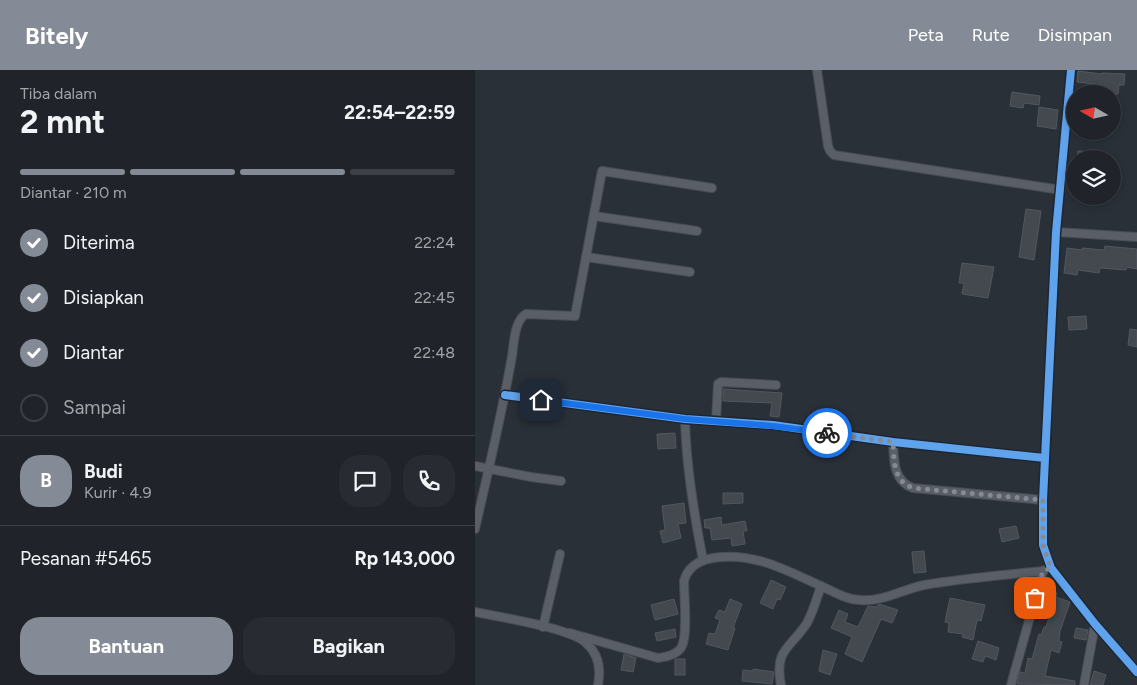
<!DOCTYPE html>
<html lang="id">
<meta charset="utf-8">
<style>
body{margin:0;font-family:Figtree,sans-serif;background:#282c32;color:#f1f3f6;height:100vh;display:flex;flex-direction:column;font-size:19px;white-space:nowrap}
*{box-sizing:border-box;margin:0}
p{font-size:16px;color:#a2a4a8}
.icon{flex:none;width:28px;height:28px;fill:none;stroke:currentColor;stroke-width:2;stroke-linecap:round;stroke-linejoin:round}
.map{position:relative;flex:1;overflow:hidden}
.side{display:flex;flex-direction:column;background:#20242a;width:475px}
.side>*{flex:none}
.needle{width:32px;rotate:279deg}
.fabs{position:absolute;left:591px;top:15px;display:grid;gap:10px}
.fabs a{display:grid;place-items:center;width:55px;height:55px;border-radius:50%;background:#20242a;box-shadow:0 2px 8px #0003,0 0 0 1px #3d4147;font-size:25px}
.pin{position:absolute;display:grid;place-items:center;width:42px;height:42px;color:#fff;margin:-21px;border-radius:10px;box-shadow:0 2px 8px #0006}
.courier{position:absolute;display:grid;place-items:center;width:50px;height:50px;margin:-25px;border:4px solid #1a73e8;border-radius:50%;background:#fff;color:#222;box-shadow:0 1px 6px #0007}
.headline em{font-style:normal;font-weight:700}
.headline div{display:flex;flex-direction:column-reverse}
.headline{display:flex;align-items:center;justify-content:space-between;height:85px;padding:0 20px}
h1{font-size:32px;font-weight:700;line-height:38px}
.bar{display:grid;grid-template-columns:repeat(4,1fr);gap:8px 5px;align-content:center;height:60px;padding:0 20px}
.bar i{height:6px;border-radius:4px;background:#3d4147}
.bar .current{background:#848b96}
.bar p{grid-column:span 4}
.line{display:flex;align-items:center;gap:12px;padding:0 20px;border-top:1px solid #3d4147}
.line div{flex:1}
.round{display:grid;place-items:center;flex:none;width:52px;height:52px;border-radius:20px;background:#282c32}
ol{padding:0 20px;list-style:none}
li{display:flex;align-items:center;gap:15px;height:55px}
li p{margin-inline-start:auto}
li .icon{padding:5px;border-radius:50%;background:#848b96;color:#fff;stroke-width:4}
li:last-child{color:#a2a4a8}
li i{width:28px;height:28px;border:2px solid #3d4147;border-radius:50%}
.cta{display:flex;gap:10px;margin-top:auto;padding:10px 20px}
.cta a{flex:1;height:58px;border-radius:20px;background:#848b96;color:#fff;font-size:20px;font-weight:700;line-height:58px;text-align:center}
.cta a+a{background:#282c32;color:#f1f3f6}
header{display:flex;align-items:center;gap:30px;box-sizing:border-box;height:70px;padding:0 25px;background:#848b96;color:#fff}
header strong{font-size:24px}
nav{display:flex;gap:28px;margin-inline-start:auto;font-size:18px}
main{display:flex;flex:1;min-height:0}
.map>svg:first-child{display:block}
.building{fill:#444950;stroke:#52575f}
.lines{fill:none;stroke-linecap:round;stroke-linejoin:round}
.street-casing{stroke:#484c53;stroke-width:10}
.street{stroke:#5a5e66;stroke-width:8}
.cycleway-casing{stroke:#1d2633;stroke-width:11}
.cycleway{stroke:#60a3ed;stroke-width:8}
.done{stroke:#848b96;stroke-width:5;stroke-dasharray:0 9}
.route{stroke:#1a73e8;stroke-width:6}
</style>
<header>
<strong>Bitely</strong>
<nav><a>Peta</a><a>Rute</a><a>Disimpan</a></nav>
</header>
<main>
<section class="side">
<div class="headline"><div><h1>2 mnt</h1><p>Tiba dalam</p></div><em>22:54–22:59</em></div>
<div class="bar"><i class="current"></i><i class="current"></i><i class="current"></i><i></i><p>Diantar · 210 m</p></div>
<ol>
<li><svg class="icon" aria-label="check" viewBox="0 0 24 24"><path d="M5 12l5 5 9-10"/></svg>Diterima<p>22:24</p></li>
<li><svg class="icon" aria-label="check" viewBox="0 0 24 24"><path d="M5 12l5 5 9-10"/></svg>Disiapkan<p>22:45</p></li>
<li><svg class="icon" aria-label="check" viewBox="0 0 24 24"><path d="M5 12l5 5 9-10"/></svg>Diantar<p>22:48</p></li>
<li><i></i>Sampai</li>
</ol>
<div class="line" style="height:90px"><b class="round" style="background:#848b96;color:#fff">B</b><div><b>Budi</b><p>Kurir · 4.9</p></div><a class="round"><svg class="icon" aria-label="chat" viewBox="0 0 24 24"><path d="M4 5h16v11H9l-5 4z"/></svg></a><a class="round"><svg class="icon" aria-label="phone" viewBox="0 0 24 24"><path d="M5 4h4l2 5-3 2q2 4 5 5l2-3 5 2v4C11 20 4 13 5 4z"/></svg></a></div>
<div class="line" style="height:65px"><div>Pesanan #5465</div><b>Rp 143,000</b></div>
<div class="cta"><a>Bantuan</a><a>Bagikan</a></div>
</section>
<div class="map">
<svg width="662" height="615" viewBox="0 0 662 615">
<rect width="100%" height="100%" fill="#2a3038"/>
<g class="building">
<path d="M603 1 627 4V3L650 4 649 15H644L643 24H625L626 15 602 12Z"/>
<path d="M537 22 565 26 564 35 549 33 548 38 535 36Z"/>
<path d="M564 37 583 40 581 59 562 56Z"/>
<path d="M603 81 621 82 620 89H602Z"/>
<path d="M551 139 566 141 559 190 544 187Z"/>
<path d="M630 176 662 179V199L652 197 651 200 625 198 624 203 603 200 602 205 589 203 592 178 607 180V178L629 180Z"/>
<path d="M487 193 519 197 513 228 487 224 489 213H484Z"/>
<path d="M611 246 612 259 594 260 593 247Z"/>
<path d="M655 259 662 260V277L653 275Z"/>
<path d="M248 319 307 323 304 347 295 346 297 333 248 331Z"/>
<path d="M200 363 201 378 183 379 182 364Z"/>
<path d="M248 423H268V433L248 434Z"/>
<path d="M209 433 211 453 203 454 206 468 188 473 185 461 190 460 187 436Z"/>
<path d="M246 447 247 455 270 451 272 461H268L270 474 257 476 256 468 237 470 235 458H230L229 450Z"/>
<path d="M541 456 544 468 527 472 524 459Z"/>
<path d="M449 481 451 502 439 503 437 482Z"/>
<path d="M296 510 311 517 305 530 302 529 298 539 285 533Z"/>
<path d="M569 519 582 523 581 527 595 532 585 561 584 571 587 572 584 583 576 580 570 606 600 611V615L542 614 545 602 550 603 553 588 557 589 564 564 566 565 569 557H571L576 541 565 537Z"/>
<path d="M475 528 510 535 506 551 502 550 498 570 487 567 488 564 473 562 474 553 470 552Z"/>
<path d="M199 529 203 544 180 550 176 535Z"/>
<path d="M255 529 267 534 258 558H260L253 580 231 574 234 563 240 564 245 550 240 548 244 540 250 542Z"/>
<path d="M404 534 423 540 417 553 406 549 387 592 370 584 377 567 356 558 364 540 373 544 370 552 383 557 393 536 401 537Z"/>
<path d="M601 558 613 560 611 570 599 568Z"/>
<path d="M200 559 201 567 182 571 180 563Z"/>
<path d="M503 571 524 578 521 590 510 586 508 592 497 589Z"/>
<path d="M348 580 362 584 355 605 344 601Z"/>
<path d="M149 584 161 588 158 602 146 600Z"/>
<rect x="200" y="589" width="10" height="16"/>
<path d="M278 599 299 602 297 614 267 611 268 600 278 601Z"/>
<path d="M619 601 631 605 628 615H615Z"/>
</g>
<g class="lines">
<defs>
<g id="street">
<path d="M342 0 353 76 355 81 359 85 586 120"/>
<path d="M596 0 581 162 568 430V475L576 498 620 554 662 602"/>
<path d="M119 146 222 161"/>
<path d="M581 162 662 167"/>
<path d="M111 187 215 202"/>
<path d="M30 325 210 349 298 355 418 372 570 388"/>
<path d="M210 349C211 396 219 444 228 490"/>
<path d="M241 351 243 314 246 312 301 315"/>
<path d="M418 372C419 390 418 411 438 418L568 430"/>
<path d="M0 396 56 407 86 411"/>
<path d="M0 459C13 402 27 344 37 286 39 274 39 251 51 244L100 246 127 101 237 118"/>
<path d="M0 542C24 547 96 558 111 573 124 584 126 599 123 615"/>
<path d="M68 557 85 484"/>
<path d="M95 563 183 588C191 587 203 585 207 576 213 563 209 527 209 511 217 480 265 485 289 492 309 498 328 508 346 516"/>
<path d="M306 615C299 579 315 579 332 553 338 542 342 528 346 516 359 522 372 530 386 530 407 532 429 519 449 515 489 508 528 505 568 501"/>
<path d="M536 615 565 511 568 501 572 499"/>
<path d="M609 615 620 554"/>
</g>
</defs>
<use href="#street" class="street-casing"/>
<use href="#street" class="street"/>
<defs>
<g id="cycleway">
<path d="M596 0 581 162 568 430V475L576 498 620 554 662 602"/>
<path d="M30 325 210 349 298 355 418 372 570 388"/>
</g>
</defs>
<use href="#cycleway" class="cycleway-casing"/>
<use href="#cycleway" class="cycleway"/>
</g>
<g class="lines">
<path class="done" d="M352 363 418 372C419 390 418 411 438 418L568 430V475L576 498 568 501 560 528"/>
<path class="route" d="M66 330 210 349 298 356 352 363"/>
</g>
</svg>
<div class="fabs">
<a><svg class="needle" viewBox="-14 -14 28 28"><path d="M0-13l5 13h-10z" fill="#e53935"/><path d="M0 13l5-13h-10z" fill="#a2a4a8"/></svg></a>
<a><svg class="icon" aria-label="layers" viewBox="0 0 24 24"><path d="M12 4l9 5-9 5-9-5zM3 14l9 5 9-5"/></svg></a>
</div>
<div class="pin" style="left:560px;top:528px;background:#ea580c"><svg class="icon" aria-label="bag" viewBox="0 0 24 24"><path d="M5 8h14l-1 12H6zM9 8a3 3 0 0 1 6 0"/></svg></div>
<div class="pin" style="left:66px;top:330px;background:#1f2937"><svg class="icon" aria-label="home" viewBox="0 0 24 24"><path d="M3 11l9-7 9 7M6 9v11h12V9"/></svg></div>
<div class="courier" style="left:352px;top:363px"><svg class="icon" aria-label="bike" viewBox="0 0 24 24"><circle cx="6" cy="16" r="4"/><circle cx="18" cy="16" r="4"/><path d="M6 16l4-8h5l3 8M10 8l3 8H6M13 5h3"/></svg></div>
</div>
</main>
